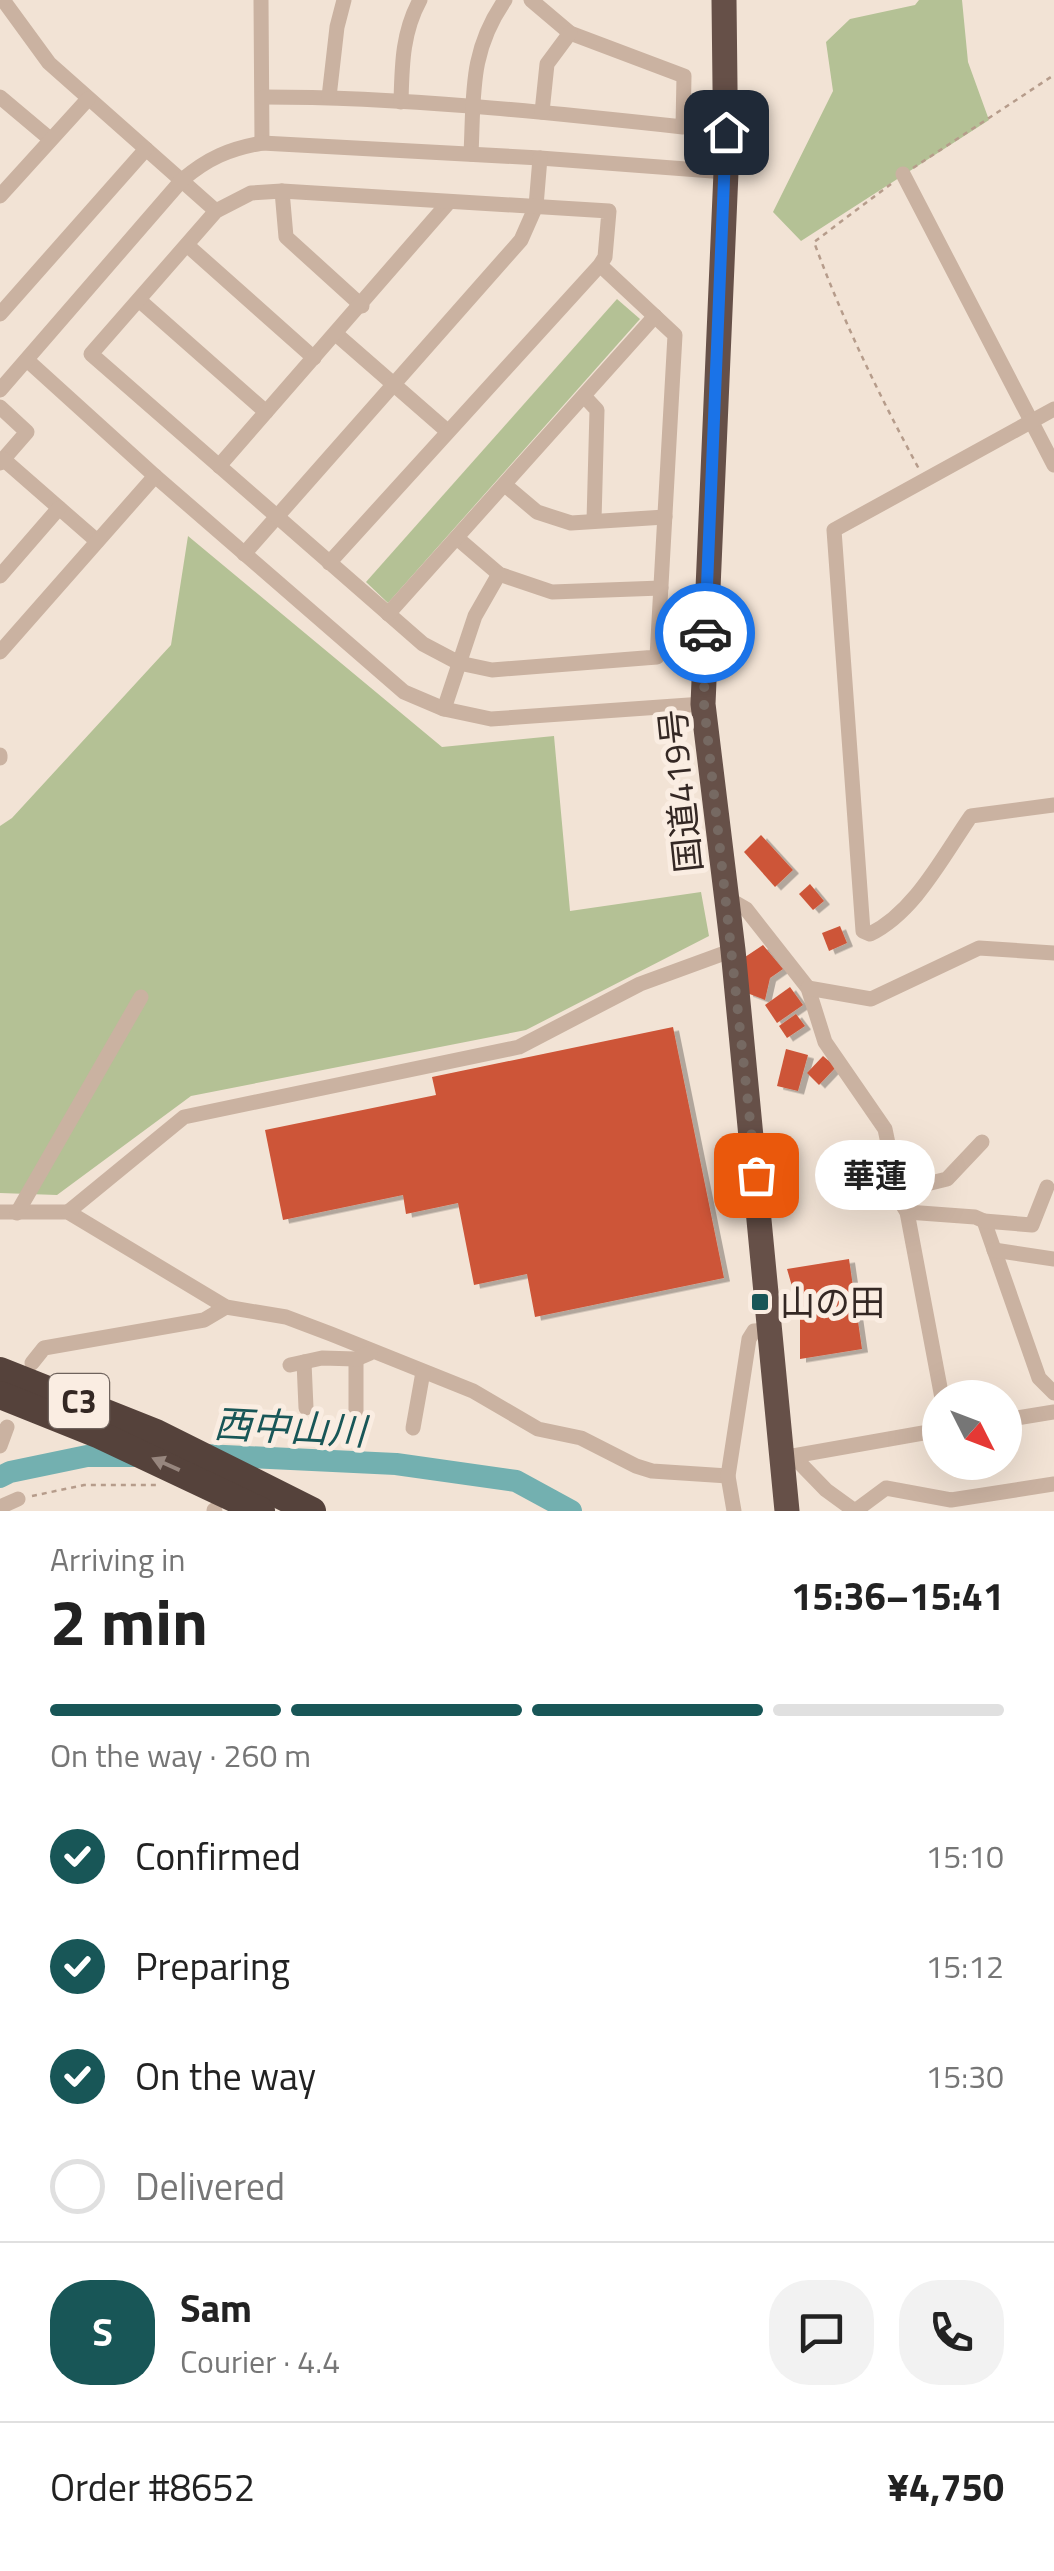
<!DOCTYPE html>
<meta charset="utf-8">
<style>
body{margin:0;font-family:"Titillium Web","Noto Sans JP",sans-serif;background:#f2f2f2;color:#222;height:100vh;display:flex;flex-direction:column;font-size:38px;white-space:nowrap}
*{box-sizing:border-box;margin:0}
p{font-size:32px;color:#767676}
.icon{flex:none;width:55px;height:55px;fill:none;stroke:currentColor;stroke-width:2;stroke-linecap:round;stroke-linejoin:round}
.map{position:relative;height:1511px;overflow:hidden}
.sheet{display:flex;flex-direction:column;background:#fff;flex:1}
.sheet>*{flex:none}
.needle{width:65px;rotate:132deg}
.buttons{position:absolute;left:922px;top:1380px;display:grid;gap:20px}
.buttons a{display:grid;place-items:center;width:100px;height:100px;border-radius:50%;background:#fff;box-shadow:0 10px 40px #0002;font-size:50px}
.pin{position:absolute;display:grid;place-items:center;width:85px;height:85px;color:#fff;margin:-42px;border-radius:20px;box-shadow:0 5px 15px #0006}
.courier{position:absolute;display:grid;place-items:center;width:100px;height:100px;margin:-50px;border:8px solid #1a73e8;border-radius:50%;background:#fff;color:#222;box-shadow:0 2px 12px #0007}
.bubble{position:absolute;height:70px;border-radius:35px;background:#fff;box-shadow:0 10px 40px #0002;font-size:32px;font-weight:700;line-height:70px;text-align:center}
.overview em{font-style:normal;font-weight:700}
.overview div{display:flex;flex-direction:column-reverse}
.overview{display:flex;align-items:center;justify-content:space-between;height:170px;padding:0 50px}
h1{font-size:65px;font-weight:700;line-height:75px}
.bar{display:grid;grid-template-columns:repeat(4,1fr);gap:15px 10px;align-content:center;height:120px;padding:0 50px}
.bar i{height:12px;border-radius:8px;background:#e0e0e0}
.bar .active{background:#185657}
.bar p{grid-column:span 4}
.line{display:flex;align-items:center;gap:25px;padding:0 50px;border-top:2px solid #e0e0e0}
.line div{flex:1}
.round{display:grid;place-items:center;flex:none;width:105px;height:105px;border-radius:40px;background:#f2f2f2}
ol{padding:0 50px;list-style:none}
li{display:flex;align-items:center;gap:30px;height:110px}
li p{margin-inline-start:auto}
li .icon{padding:10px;border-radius:50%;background:#185657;color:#fff;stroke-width:4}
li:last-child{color:#767676}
li i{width:55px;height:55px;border:5px solid #e0e0e0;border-radius:50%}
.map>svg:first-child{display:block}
.green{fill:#b4c195}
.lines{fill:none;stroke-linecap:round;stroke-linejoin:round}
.river{stroke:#73b0b0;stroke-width:22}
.building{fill:#cd5538;filter:url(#shadow)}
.path{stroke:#b69c8b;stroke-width:2.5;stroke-dasharray:5 5;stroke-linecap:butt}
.minor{stroke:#cab2a1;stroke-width:15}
.trunk{stroke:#665048;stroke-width:25}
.motorway{stroke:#55423b;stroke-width:28}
.oneway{fill:#97867e}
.done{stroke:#766962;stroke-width:10;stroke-dasharray:0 18}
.route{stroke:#1a73e8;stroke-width:12}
.poi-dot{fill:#185657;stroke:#faede2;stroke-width:4}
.labels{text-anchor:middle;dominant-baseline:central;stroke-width:10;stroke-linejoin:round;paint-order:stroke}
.shield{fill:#faede2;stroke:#6f635d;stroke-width:2.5}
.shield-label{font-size:32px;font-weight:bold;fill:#342824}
.street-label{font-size:35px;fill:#342824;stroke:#faede2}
.poi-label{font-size:35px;fill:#342824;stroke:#faede2;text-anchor:start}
.water-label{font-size:38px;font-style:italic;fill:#185657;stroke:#faede2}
</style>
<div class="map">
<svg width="1054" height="1511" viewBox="0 0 1054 1511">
<defs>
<filter id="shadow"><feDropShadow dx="6" dy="3.5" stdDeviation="0" flood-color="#0004"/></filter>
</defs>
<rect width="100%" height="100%" fill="#f2e3d5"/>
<g class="green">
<path d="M919 0H962L968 62 989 120 801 241 773 212 833 91 826 42 850 19 915 5Z"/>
<path d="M617 299 640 319 388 603 366 582Z"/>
<path d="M188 536 442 747 554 736 570 911 701 892 709 936 526 1030 191 1096 57 1195 0 1193V826L12 818 171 645Z"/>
</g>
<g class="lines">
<g class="river">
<path d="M204 1455 396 1464 516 1481 571 1511"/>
<path d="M0 1477 10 1472 87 1456H142"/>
</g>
</g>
<g class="building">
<path d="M761 835 793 870 775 887 744 852Z"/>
<path d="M810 884 824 901 813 910 799 894Z"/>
<path d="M840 926 847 943 829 951 822 933Z"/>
<path d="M763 945 783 969 770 978 765 1000 747 993 745 957Z"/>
<path d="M790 987 803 1005 777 1023 765 1005Z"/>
<path d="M796 1014 805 1026 787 1038 779 1026Z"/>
<path d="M673 1027 724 1278 535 1317 527 1274 474 1285 458 1203 406 1214 403 1195 283 1220 265 1130 436 1095 432 1077Z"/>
<path d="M786 1049 808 1055 798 1091 777 1086Z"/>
<path d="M823 1056 836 1067 819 1085 807 1073Z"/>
<path d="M849 1259 862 1349 800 1359V1314L787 1269Z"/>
</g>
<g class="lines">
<g class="path">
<path d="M913 168 1054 75"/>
<path d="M891 184 814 242C843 321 879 395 919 469"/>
<path d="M32 1496 84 1485H158"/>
</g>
<g class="minor">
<path d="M3 0 49 63 216 211"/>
<path d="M261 0 262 143"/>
<path d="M0 97 50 139"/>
<path d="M264 97C404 97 544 112 683 127L684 76 570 33 531 0"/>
<path d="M329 97 337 27 344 0"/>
<path d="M401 102C402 66 402 33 420 0"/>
<path d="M542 112 547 64 570 33"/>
<path d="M471 154C474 94 469 52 505 0"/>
<path d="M903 174 1054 465"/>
<path d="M282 191 286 237 362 306"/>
<path d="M0 196 88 99"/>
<path d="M187 245 314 358"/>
<path d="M139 300 266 412"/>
<path d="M0 314 146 149"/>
<path d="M336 334 446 430"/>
<path d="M27 360 155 476 404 692 444 709 491 719 703 704"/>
<path d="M0 390 182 180C208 158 229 149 262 143L540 158 726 172"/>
<path d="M584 396 597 410 594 521"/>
<path d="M0 407 27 432 0 463"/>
<path d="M1054 409 834 530 863 931 870 934C915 912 943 856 971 816L1054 805"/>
<path d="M3 459 97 541"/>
<path d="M219 466 449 202"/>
<path d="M505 485 537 512 571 523 665 517"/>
<path d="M457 538 499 574 552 592 661 588"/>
<path d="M244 554 521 240 536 206 540 158"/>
<path d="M329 563 600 265 605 257 609 211 282 191 251 193 216 211 91 354 423 644 459 663 492 670 657 657 675 335 600 265"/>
<path d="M0 576 59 508"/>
<path d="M388 614 655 316"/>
<path d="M0 652 155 476"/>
<path d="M444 709 475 616 499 574"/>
<path d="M0 755V758"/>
<path d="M727 898 746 909 808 988 825 1042 885 1129 900 1201 907 1212 975 1217 984 1221 1039 1378 1054 1393"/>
<path d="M808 988 871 999 979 948 1054 953"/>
<path d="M898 1191 947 1179 982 1142"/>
<path d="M0 1212H68L226 1307 286 1317 331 1334 473 1391 538 1429 581 1438 636 1466 652 1471 728 1476"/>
<path d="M68 1212 184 1117 519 1047 640 984 733 950"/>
<path d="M907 1212 942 1398"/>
<path d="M17 1213 141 997"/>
<path d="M984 1221 1032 1225 1047 1187"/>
<path d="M994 1250 1054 1259"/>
<path d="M356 1359V1412"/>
<path d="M304 1362 306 1408"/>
<path d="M32 1363 44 1348 204 1320 226 1307"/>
<path d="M290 1365 322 1358 356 1359 370 1353"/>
<path d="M1005 1420 1054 1412"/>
<path d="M413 1428 423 1372"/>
<path d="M0 1446 7 1427"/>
<path d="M785 1455 793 1456 826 1490 855 1511"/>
<path d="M793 1456 940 1430"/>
<path d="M0 1507 18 1499"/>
<path d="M214 1510 215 1511"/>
<path d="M734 1511 728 1476 749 1339 754 1331 769 1330"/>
<path d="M855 1511 886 1488 951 1500 1054 1484"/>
</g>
<path class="trunk" d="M724 0 726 172 703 704 733 950 787 1511"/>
<g class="motorway">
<path d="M0 1371 156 1433 312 1511"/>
<path d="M0 1395 100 1435 261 1511"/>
</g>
</g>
<defs><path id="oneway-solid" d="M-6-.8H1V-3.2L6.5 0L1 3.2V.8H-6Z" transform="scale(2.5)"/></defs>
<use class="oneway" href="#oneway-solid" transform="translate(166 1464) rotate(-156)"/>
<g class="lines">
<path class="done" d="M705 633 704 704 756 1175"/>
<path class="route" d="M705 633 726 132"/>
</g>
<rect class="poi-dot" x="750" y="1292" width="20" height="20" rx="5"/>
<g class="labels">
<rect class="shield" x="49" y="1374" width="60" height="54" rx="8"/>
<g class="shield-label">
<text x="79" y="1401">C3</text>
</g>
<g class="street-label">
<text transform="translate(680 791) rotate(-96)">国道419号</text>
</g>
<g class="poi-label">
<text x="780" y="1302">山の田</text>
</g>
<g class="water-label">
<text transform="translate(290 1427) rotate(3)">西中山川</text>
</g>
</g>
</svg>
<div class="buttons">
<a><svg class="needle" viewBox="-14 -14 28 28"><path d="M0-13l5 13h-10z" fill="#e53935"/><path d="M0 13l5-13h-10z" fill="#767676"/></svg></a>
</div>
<div class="pin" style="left:756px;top:1175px;background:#ea580c"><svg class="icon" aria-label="bag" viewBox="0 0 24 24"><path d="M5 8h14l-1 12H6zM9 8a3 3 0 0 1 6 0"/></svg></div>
<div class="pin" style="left:726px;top:132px;background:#1f2937"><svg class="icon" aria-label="home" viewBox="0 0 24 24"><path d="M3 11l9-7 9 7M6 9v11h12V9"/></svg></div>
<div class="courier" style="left:705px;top:633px"><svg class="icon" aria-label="car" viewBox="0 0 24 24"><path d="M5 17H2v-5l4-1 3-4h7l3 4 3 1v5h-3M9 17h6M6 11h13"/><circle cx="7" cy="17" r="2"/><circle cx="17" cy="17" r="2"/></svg></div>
<div class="bubble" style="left:815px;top:1140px;width:120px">華蓮</div>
</div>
<section class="sheet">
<div class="overview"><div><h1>2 min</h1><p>Arriving in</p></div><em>15:36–15:41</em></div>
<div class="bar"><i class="active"></i><i class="active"></i><i class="active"></i><i></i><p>On the way · 260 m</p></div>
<ol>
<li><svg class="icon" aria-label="check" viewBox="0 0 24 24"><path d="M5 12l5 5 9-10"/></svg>Confirmed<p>15:10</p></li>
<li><svg class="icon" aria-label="check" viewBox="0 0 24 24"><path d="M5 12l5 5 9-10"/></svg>Preparing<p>15:12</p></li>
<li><svg class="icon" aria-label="check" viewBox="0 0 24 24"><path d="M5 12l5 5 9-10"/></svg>On the way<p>15:30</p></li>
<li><i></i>Delivered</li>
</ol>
<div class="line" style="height:180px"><b class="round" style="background:#185657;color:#fff">S</b><div><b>Sam</b><p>Courier · 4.4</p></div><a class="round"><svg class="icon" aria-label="chat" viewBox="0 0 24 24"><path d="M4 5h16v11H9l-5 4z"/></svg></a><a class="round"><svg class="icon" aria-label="phone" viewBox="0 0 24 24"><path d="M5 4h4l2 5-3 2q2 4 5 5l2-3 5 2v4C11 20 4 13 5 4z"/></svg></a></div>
<div class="line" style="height:130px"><div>Order #8652</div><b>¥4,750</b></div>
</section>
